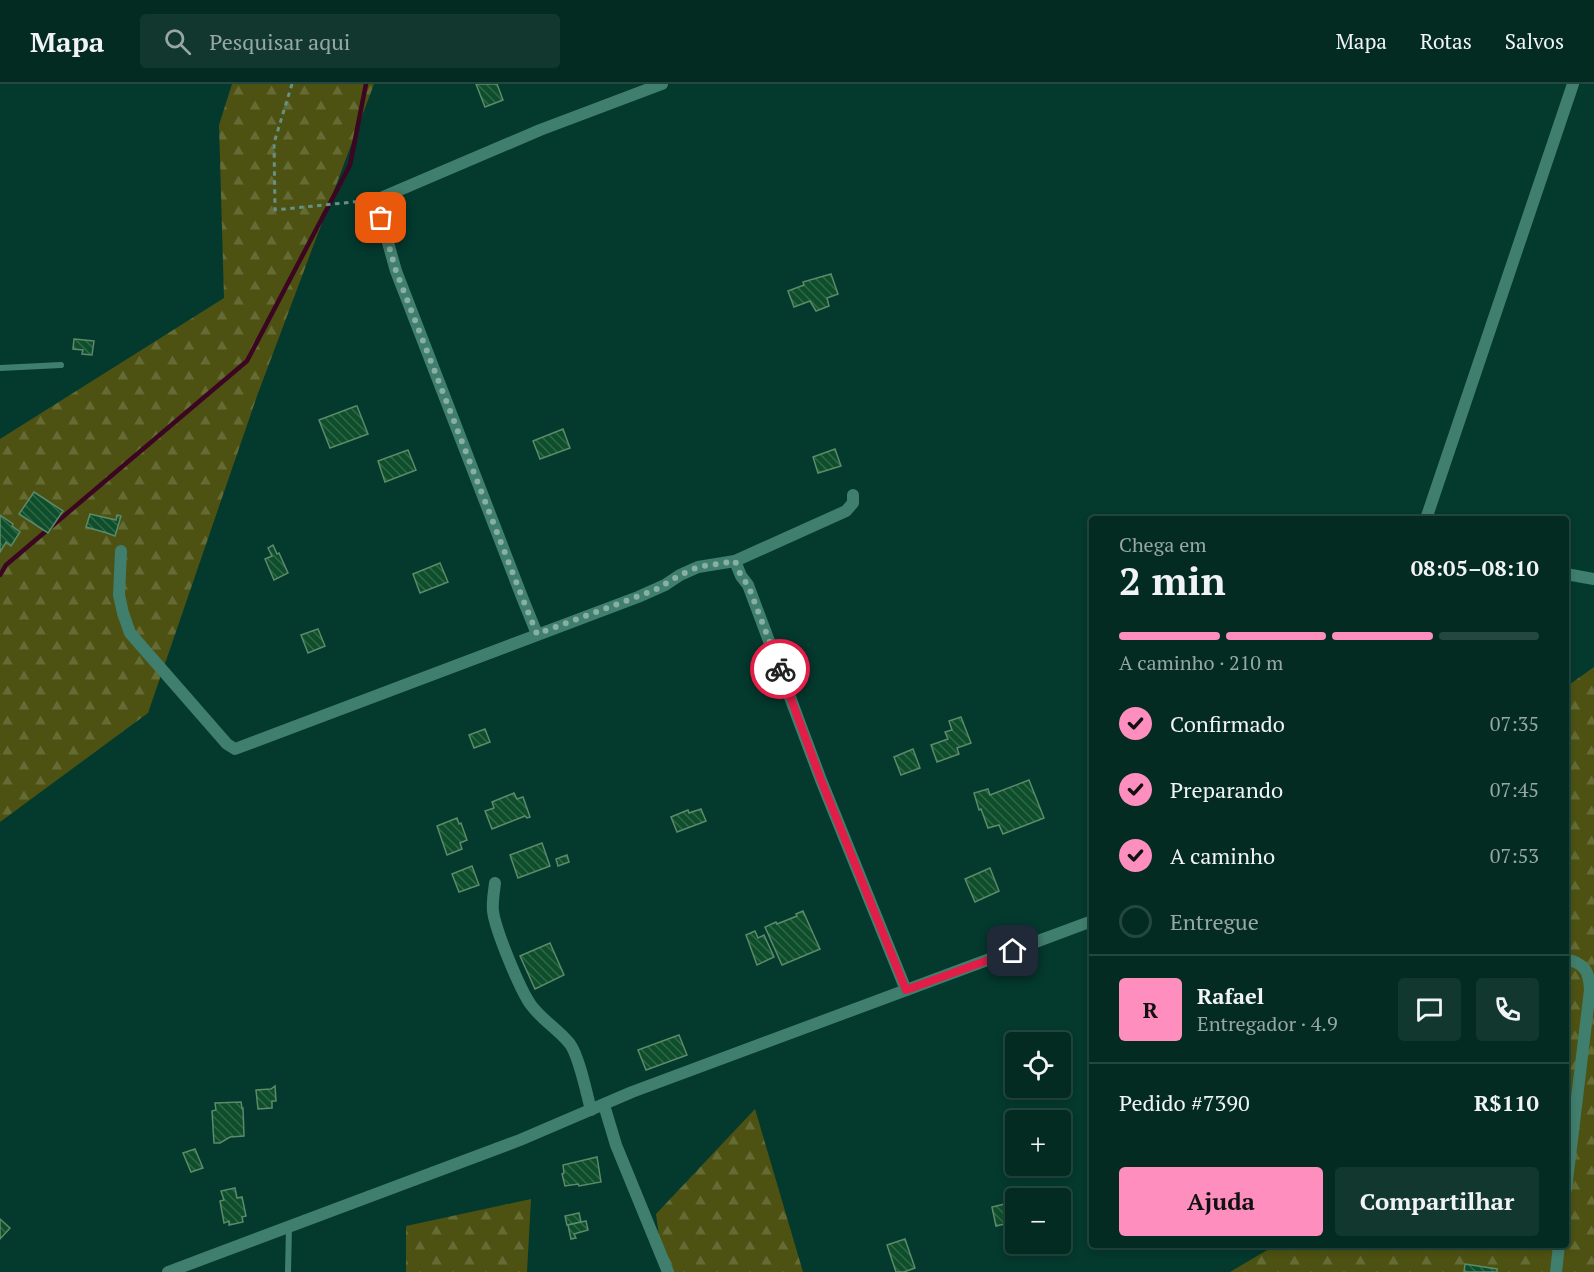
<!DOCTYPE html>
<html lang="pt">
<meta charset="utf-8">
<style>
body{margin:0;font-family:"PT Serif",serif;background:#11372f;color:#f1f3f6;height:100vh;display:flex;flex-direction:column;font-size:22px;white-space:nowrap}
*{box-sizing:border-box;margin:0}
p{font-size:20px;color:#97a7a5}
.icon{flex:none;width:33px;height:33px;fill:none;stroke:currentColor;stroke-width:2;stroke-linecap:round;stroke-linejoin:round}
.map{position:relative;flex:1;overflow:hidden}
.drawer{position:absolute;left:1089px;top:432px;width:480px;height:732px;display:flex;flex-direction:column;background:#032b22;border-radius:6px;box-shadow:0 3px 9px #0003,0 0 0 2px #244740}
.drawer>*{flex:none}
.controls{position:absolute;left:1005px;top:948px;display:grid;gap:12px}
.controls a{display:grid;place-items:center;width:66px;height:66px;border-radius:6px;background:#032b22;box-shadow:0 3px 9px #0003,0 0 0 2px #244740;font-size:30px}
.pin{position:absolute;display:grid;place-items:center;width:51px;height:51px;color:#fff;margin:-26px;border-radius:12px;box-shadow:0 3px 9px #0006}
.courier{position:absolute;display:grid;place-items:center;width:60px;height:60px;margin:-30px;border:4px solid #e11d48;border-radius:50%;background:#fff;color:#222;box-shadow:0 2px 8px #0007}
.summary em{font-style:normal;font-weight:700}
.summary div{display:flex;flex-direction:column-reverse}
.summary{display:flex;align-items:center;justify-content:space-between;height:102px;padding:0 30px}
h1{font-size:39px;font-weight:700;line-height:45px}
.bar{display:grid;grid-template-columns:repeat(4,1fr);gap:9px 6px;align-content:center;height:72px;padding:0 30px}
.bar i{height:8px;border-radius:4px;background:#244740}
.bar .active{background:#fd8ebe}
.bar p{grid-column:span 4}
.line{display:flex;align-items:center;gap:15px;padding:0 30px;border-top:2px solid #244740}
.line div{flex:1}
.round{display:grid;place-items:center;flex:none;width:63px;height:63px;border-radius:6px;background:#11372f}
ol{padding:0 30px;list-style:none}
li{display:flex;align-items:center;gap:18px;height:66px}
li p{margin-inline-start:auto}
li .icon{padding:6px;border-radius:50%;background:#fd8ebe;color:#111;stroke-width:4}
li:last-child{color:#97a7a5}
li i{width:33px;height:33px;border:3px solid #244740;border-radius:50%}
.primary-button{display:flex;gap:12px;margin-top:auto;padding:12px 30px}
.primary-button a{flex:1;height:69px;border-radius:6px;background:#fd8ebe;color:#111;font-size:24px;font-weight:700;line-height:69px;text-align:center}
.primary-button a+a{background:#11372f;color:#f1f3f6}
header{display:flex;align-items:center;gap:36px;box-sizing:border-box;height:84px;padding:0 30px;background:#032b22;border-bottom:2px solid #244740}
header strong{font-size:28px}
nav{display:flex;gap:33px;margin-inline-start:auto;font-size:21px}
.search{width:420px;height:54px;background:#11372f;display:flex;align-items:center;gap:15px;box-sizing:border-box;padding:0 21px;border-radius:6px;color:#97a7a5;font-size:22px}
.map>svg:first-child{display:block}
.forest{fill:url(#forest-firs)}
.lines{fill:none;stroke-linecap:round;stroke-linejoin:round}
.stream{stroke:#3c0623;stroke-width:4.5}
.building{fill:url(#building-back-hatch);stroke:#5c8a6a;stroke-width:1.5}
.path{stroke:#669186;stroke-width:3;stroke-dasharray:4.5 4.5;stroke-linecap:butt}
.lane{stroke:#407e6d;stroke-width:6}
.street{stroke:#407e6d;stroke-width:12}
.done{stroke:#87afa4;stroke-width:6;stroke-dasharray:0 10.8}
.route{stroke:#e11d48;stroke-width:8}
</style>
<header>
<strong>Mapa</strong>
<div class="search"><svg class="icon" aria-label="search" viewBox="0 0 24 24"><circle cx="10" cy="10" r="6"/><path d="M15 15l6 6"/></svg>Pesquisar aqui</div>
<nav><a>Mapa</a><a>Rotas</a><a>Salvos</a></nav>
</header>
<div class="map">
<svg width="1594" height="1188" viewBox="0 0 1594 1188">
<defs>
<pattern id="forest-firs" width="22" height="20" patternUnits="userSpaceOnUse" patternTransform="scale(1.5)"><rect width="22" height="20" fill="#4d5212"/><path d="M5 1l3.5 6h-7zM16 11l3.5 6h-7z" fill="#656b34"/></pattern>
<pattern id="building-back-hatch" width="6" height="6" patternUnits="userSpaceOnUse" patternTransform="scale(1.5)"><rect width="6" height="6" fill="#0e4e2a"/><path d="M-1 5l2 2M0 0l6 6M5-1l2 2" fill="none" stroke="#306849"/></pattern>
</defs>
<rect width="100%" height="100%" fill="#04392e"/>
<g class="forest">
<path d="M232 0H374L257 312 148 629 0 738V355L224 214 219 41Z"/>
<path d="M1594 583V1188H1230L1276 1161H1566V603Z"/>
<path d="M755 1025 803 1188H664L656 1130Z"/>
<path d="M531 1115 527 1188H406V1142Z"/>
</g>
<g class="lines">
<path class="stream" d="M0 491 6 481 247 277 350 81 366 0"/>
</g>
<g class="building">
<path d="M476 0H497L503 16 485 23Z"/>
<path d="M831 190 838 210 827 214 829 222 816 227 810 217 794 223 788 207 804 201 803 198Z"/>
<path d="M74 255 94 257 92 271 82 270 83 266 73 265Z"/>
<path d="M356 322H357L368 350 330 364 319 336Z"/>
<path d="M563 345 570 364 540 375 533 357Z"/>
<path d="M835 365 841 382 818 389 813 373Z"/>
<path d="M408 366 416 386 385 398 378 377Z"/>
<path d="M34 408 63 427 48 449 19 430Z"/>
<path d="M90 430 116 436 117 431 121 432 115 452 107 449 86 443Z"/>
<path d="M0 431 13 440 12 442 20 448 11 462 6 458 0 468Z"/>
<path d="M273 461 277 470 279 469 288 489 274 496 265 475 272 472 268 464Z"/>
<path d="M440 479 448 498 420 509 413 490Z"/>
<path d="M318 545 325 562 308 569 301 551Z"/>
<path d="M961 633 971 659 957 664 959 670 937 678 931 661 948 655 945 648 952 646 949 637Z"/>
<path d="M485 645 490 658 474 664 469 651Z"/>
<path d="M913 665 920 684 901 691 894 673Z"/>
<path d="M1029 696 1044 734 1003 750 999 741 988 744 981 725 979 726 974 709 988 705 990 711Z"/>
<path d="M514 709 517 715 523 713 530 733 527 734 525 732 492 745 485 727 494 724 492 718Z"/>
<path d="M701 725 706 737 677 748 671 733 688 726 689 729Z"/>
<path d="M457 734 459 740 461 739 467 756 460 759 462 765 447 771 437 742Z"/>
<path d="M542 759 550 782 518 794 510 771Z"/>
<path d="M567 771 569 778 558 782 556 775Z"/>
<path d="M472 782 479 801 459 808 452 790Z"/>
<path d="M990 784 999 807 975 818 965 795Z"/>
<path d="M803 827 820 865 782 881 765 843 776 838 777 840 797 832 796 830Z"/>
<path d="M755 847 758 854 764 851 774 873 757 881 746 851Z"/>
<path d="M550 859 564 891 535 905 520 872Z"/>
<path d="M679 951 687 971 646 986 638 966Z"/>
<path d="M275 1002 276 1017H272V1024L258 1025 256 1006 271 1005Z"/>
<path d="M241 1018 242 1024H243L244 1052 230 1053 220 1059H214L212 1027 216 1026 215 1019Z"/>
<path d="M195 1065 203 1084 191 1088 183 1069Z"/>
<path d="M597 1073 601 1098 579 1102 578 1100 565 1102 562 1090 564 1089 563 1081Z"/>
<path d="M235 1104 237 1114 242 1113 246 1132 242 1133 243 1138 229 1141V1137L224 1139 220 1117 224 1116 221 1107Z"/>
<path d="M1009 1119 1013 1138 996 1142 992 1123Z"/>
<path d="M579 1129 581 1138 567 1141 565 1132Z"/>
<path d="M0 1135 10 1144 0 1155Z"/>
<path d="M586 1137 588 1146 574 1150 576 1154 571 1155 568 1141Z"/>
<path d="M905 1155 915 1184 904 1188H896L887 1161Z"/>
<path d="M1465 1180 1497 1185V1188H1464Z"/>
</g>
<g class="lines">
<path class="path" d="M292 0 274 59 275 126 363 117"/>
<g class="lane">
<path d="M0 284 61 281"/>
<path d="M288 1188 289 1143"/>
</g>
<g class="street">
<path d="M1426 435 1573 0"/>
<path d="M121 467 119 511 123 529 130 549 227 660 235 665 638 513 665 501 680 491 698 483 735 477 741 492 748 501 821 696 906 906"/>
<path d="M735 477 846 427 853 419V411"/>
<path d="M1566 490 1594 495"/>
<path d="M537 550 522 513 396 187 376 116 540 46 662 0"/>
<path d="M495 799C494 808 492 818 493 827 495 845 520 906 531 921 542 936 559 946 570 960 579 972 587 1011 591 1026"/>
<path d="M1566 875C1585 880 1589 886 1590 906L1566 1105"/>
<path d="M604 1021 616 1061 668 1188"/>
<path d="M168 1188 520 1056 632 1008 1092 837"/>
<path d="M1556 1188 1559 1161"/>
</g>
</g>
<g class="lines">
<path class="done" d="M381 134 396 187 522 513 537 550 655 506 680 491 698 483 735 477 741 492 748 501 780 585"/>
<path class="route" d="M780 585 821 696 906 906 1013 867"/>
</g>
</svg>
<div class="controls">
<a><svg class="icon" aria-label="locate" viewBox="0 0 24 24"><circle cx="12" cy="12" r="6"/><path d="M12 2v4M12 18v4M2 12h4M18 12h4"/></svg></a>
<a>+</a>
<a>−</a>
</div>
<div class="pin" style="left:381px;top:134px;background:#ea580c"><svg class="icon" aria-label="bag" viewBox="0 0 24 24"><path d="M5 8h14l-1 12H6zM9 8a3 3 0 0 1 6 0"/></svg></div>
<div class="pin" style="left:1013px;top:867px;background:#1f2937"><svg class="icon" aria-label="home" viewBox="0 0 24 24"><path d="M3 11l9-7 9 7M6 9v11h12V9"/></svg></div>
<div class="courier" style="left:780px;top:585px"><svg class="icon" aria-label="bike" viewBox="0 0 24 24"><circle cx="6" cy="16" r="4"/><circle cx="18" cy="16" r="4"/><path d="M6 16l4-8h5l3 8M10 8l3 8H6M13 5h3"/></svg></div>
<section class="drawer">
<div class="summary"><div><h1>2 min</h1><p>Chega em</p></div><em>08:05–08:10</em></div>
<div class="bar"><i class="active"></i><i class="active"></i><i class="active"></i><i></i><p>A caminho · 210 m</p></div>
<ol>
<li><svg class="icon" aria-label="check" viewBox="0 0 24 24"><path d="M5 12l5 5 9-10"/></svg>Confirmado<p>07:35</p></li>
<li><svg class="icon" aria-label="check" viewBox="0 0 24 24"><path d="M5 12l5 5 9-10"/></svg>Preparando<p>07:45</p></li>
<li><svg class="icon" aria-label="check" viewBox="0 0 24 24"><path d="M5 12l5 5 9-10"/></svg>A caminho<p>07:53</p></li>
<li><i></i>Entregue</li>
</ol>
<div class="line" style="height:108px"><b class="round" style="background:#fd8ebe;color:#111">R</b><div><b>Rafael</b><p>Entregador · 4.9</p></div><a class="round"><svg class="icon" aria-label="chat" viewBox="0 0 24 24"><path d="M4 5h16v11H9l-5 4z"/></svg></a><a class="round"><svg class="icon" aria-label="phone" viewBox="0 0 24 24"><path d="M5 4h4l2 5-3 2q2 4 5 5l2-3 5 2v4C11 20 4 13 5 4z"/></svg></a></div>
<div class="line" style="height:78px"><div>Pedido #7390</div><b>R$110</b></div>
<div class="primary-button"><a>Ajuda</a><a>Compartilhar</a></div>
</section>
</div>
